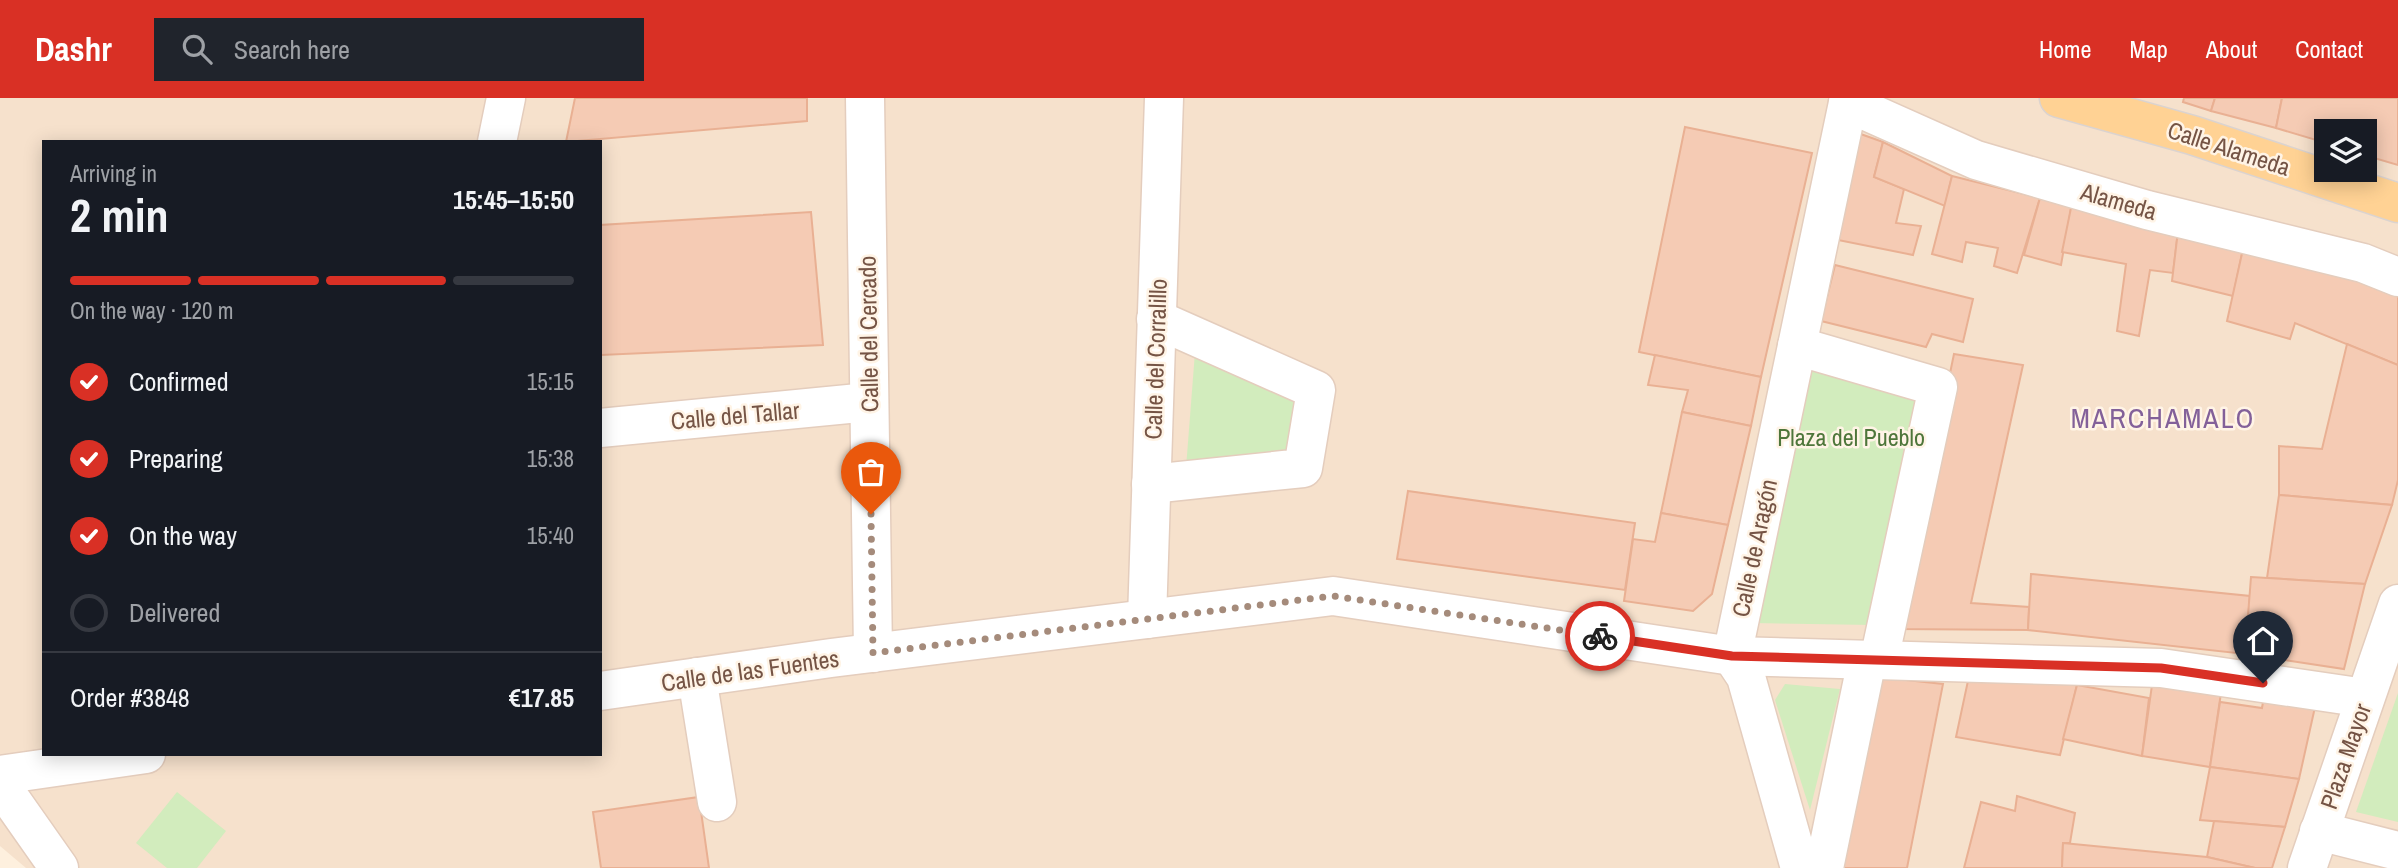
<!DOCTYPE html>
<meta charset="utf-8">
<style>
body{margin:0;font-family:"Archivo Narrow",sans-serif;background:#20242c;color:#f1f3f6;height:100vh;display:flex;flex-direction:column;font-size:26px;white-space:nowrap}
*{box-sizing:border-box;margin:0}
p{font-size:23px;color:#9ea1a6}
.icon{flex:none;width:38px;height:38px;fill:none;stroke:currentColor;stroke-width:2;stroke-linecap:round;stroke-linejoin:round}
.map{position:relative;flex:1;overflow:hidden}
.side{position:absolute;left:42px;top:42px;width:560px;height:616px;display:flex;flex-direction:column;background:#171b24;border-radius:0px;box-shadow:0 4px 18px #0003}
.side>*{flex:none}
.fabs{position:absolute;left:2314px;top:21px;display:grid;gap:14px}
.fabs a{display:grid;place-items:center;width:63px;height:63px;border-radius:0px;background:#171b24;box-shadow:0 4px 18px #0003;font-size:35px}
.pin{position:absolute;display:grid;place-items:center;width:60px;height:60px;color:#fff;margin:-72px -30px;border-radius:50% 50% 50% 0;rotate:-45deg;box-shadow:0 0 7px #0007}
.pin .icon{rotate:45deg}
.courier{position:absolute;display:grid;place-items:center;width:70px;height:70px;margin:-35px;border:5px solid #d93025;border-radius:50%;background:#fff;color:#222;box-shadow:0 2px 9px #0007}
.overview em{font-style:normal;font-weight:700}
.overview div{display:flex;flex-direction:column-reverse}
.overview{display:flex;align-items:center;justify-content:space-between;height:119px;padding:0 28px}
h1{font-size:46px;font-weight:700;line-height:52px}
.bar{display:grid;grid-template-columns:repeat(4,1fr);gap:10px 7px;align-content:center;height:84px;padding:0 28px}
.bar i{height:9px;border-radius:5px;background:#363941}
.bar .current{background:#d93025}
.bar p{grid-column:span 4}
.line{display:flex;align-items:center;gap:18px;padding:0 28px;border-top:2px solid #363941}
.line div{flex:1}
ol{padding:0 28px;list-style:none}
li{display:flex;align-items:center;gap:21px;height:77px}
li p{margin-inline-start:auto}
li .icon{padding:7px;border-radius:50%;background:#d93025;color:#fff;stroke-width:4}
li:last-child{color:#9ea1a6}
li i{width:38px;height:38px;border:4px solid #363941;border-radius:50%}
header{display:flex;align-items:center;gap:42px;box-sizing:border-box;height:98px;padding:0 35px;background:#d93025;color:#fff}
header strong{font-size:33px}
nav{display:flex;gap:38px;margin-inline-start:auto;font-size:24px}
.search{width:490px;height:63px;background:#20242c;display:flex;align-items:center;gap:18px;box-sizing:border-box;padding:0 24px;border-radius:0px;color:#9ea1a6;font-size:26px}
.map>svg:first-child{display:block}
.residential{fill:#f6e1cc;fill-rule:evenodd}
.green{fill:#d2ecbd}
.building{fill:#f5cbb4;stroke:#e9b093;stroke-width:2}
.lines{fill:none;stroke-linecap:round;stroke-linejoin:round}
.minor-casing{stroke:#e4cdbd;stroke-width:41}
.major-casing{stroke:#dbd3cf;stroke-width:41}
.minor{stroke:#fff;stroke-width:38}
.major{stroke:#ffd294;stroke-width:38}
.done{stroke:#a58b7b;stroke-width:7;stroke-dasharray:0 12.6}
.route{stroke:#d93025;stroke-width:9}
.labels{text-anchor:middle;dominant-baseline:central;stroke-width:5;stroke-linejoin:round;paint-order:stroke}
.street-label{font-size:24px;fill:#755445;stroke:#fff4e6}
.park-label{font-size:24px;fill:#4e763a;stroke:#fff4e6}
.quarter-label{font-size:28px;letter-spacing:2px;fill:#836099;stroke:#fff4e6}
</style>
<header>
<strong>Dashr</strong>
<div class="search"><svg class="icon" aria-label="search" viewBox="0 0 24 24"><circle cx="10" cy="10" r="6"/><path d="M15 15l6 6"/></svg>Search here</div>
<nav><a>Home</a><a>Map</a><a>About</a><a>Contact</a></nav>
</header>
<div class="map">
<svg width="2398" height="770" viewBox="0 0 2398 770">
<rect width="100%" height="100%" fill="#fef0de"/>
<path class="residential" d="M0 0H2398V770H26L0 748ZM2326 33H2364V72H2326ZM44 44H600V656H44Z"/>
<g class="green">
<path d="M1195 254 1297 299 1291 357 1186 370Z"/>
<path d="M1804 264 1922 294 1873 527 1753 525Z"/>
<path d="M1785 586 1840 591 1810 712 1775 602Z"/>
<path d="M2398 595V724L2356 714Z"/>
<path d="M177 694 226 733 197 770H167L136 745Z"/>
</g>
<g class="building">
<path d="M575 0H807V23L566 44Z"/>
<path d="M2184 0H2215L2211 13 2183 4Z"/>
<path d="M2215 0H2282L2276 30 2211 13Z"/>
<path d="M2282 0H2398V67L2364 57V33H2326V45L2276 30Z"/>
<path d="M1685 29 1812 55 1761 279 1639 254Z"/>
<path d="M1855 34 1883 44 1874 79 1904 91 1896 125 1921 128 1913 157 1833 141Z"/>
<path d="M1883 44 1952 78 1945 108 1874 79Z"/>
<path d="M1952 78 2040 100 2017 175 1994 168 1998 150 1966 144 1962 164 1932 156Z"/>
<path d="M2040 100 2072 105 2061 167 2024 157Z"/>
<path d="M2072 105 2178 133 2173 175 2150 172 2139 238 2117 233 2126 166 2062 154Z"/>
<path d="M811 114 823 247 601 257 600 127Z"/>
<path d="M2178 133 2243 151 2233 198 2172 183Z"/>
<path d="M2243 151 2398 192V267L2295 225 2290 241 2227 223Z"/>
<path d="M1835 167 1973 201 1963 244 1932 236 1926 249 1821 223Z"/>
<path d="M2347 246 2398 267V382L2392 407 2279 397V348L2322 351Z"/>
<path d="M1954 256 2023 267 1971 505 2029 509 2028 532 1897 531Z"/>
<path d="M1655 257 1761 279 1751 328 1682 314 1688 292 1648 287Z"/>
<path d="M1682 314 1751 328 1728 427 1661 415Z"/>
<path d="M1408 393 1635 425 1625 492 1397 461Z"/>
<path d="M2279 397 2392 407 2365 486 2267 480Z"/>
<path d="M1661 415 1728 427 1712 496 1693 513 1624 503 1633 441 1655 444Z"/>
<path d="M2031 476 2250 498 2245 556 2028 532Z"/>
<path d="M2251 479 2365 486 2344 571 2245 556Z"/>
<path d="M1969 578 2077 587 2060 657 1956 639Z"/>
<path d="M1878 579 1943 586 1907 770H1841Z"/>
<path d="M2077 587 2149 600 2142 658 2063 641Z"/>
<path d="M2152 587 2221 595 2210 669 2142 658Z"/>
<path d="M2265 592 2317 600 2299 681 2210 669 2220 604 2262 610Z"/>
<path d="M2210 669 2299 681 2285 729 2200 722Z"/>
<path d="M2017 698 2075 715 2070 745H2063L2062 770H1964L1981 704 2015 713Z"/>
<path d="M699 699 709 770H601L593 714Z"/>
<path d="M2214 723 2285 729 2272 770H2255L2207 759Z"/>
<path d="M2063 745 2207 759 2255 770H2062Z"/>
</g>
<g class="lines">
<defs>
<g id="minor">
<path d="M865 0 873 555"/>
<path d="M1848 5 1976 62 2147 112 2363 165 2398 179"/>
<path d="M497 44 506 0"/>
<path d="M1797 248 1938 289 1879 562"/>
<path d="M600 330 869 304"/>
<path d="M1151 386 1303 370 1316 292 1156 221"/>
<path d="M1147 521 1164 0"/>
<path d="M697 579 717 704"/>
<path d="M600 593 831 560 1333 498 1732 558 2161 570 2365 600"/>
<path d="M0 677 146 656"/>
<path d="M0 686 59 770"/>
<path d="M2319 733 2398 753"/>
<path d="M1800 770 1746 579 1732 558 1849 0"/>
<path d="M1824 770 1867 562"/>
<path d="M2307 770 2398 506"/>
</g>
<path id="major" d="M2059 0 2192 37 2398 105"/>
</defs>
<use href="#minor" class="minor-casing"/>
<use href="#major" class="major-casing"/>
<use href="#minor" class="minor"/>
<use href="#major" class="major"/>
</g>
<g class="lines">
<path class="done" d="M871 416 873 555 1333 498 1600 538"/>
<path class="route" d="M1600 538 1732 558 2161 570 2263 585"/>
</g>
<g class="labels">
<g class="street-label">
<text transform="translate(2229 50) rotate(18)">Calle Alameda</text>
<text transform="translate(2119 103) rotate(16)">Alameda</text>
<text transform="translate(868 236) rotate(-91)">Calle del Cercado</text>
<text transform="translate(1155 261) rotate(-88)">Calle del Corralillo</text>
<text transform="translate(735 317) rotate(-5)">Calle del Tallar</text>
<text transform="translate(1754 450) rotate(-78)">Calle de Aragón</text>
<text transform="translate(750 572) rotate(-8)">Calle de las Fuentes</text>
<text transform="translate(2345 658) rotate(-71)">Plaza Mayor</text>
</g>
<g class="park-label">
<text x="1851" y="339">Plaza del Pueblo</text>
</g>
<g class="quarter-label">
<text x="2163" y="320">MARCHAMALO</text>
</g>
</g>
</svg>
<div class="fabs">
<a><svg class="icon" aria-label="layers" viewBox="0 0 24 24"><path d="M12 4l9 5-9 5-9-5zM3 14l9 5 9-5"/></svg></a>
</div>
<div class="pin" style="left:871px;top:416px;background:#ea580c"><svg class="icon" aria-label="bag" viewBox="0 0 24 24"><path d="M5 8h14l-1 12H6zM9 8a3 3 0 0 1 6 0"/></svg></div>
<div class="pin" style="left:2263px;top:585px;background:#1f2937"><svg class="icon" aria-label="home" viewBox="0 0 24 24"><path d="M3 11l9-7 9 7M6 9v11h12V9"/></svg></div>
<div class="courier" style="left:1600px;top:538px"><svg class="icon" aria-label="bike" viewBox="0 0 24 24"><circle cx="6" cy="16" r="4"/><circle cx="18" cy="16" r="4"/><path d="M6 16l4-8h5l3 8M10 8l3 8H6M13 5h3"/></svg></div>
<section class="side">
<div class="overview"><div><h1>2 min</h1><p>Arriving in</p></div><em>15:45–15:50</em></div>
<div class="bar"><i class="current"></i><i class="current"></i><i class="current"></i><i></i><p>On the way · 120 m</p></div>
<ol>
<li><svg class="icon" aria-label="check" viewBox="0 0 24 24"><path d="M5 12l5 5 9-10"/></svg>Confirmed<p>15:15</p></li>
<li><svg class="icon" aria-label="check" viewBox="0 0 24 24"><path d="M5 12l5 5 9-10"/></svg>Preparing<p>15:38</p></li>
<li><svg class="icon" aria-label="check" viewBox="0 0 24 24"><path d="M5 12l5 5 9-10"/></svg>On the way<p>15:40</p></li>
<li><i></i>Delivered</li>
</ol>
<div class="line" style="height:91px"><div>Order #3848</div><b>€17.85</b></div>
</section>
</div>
